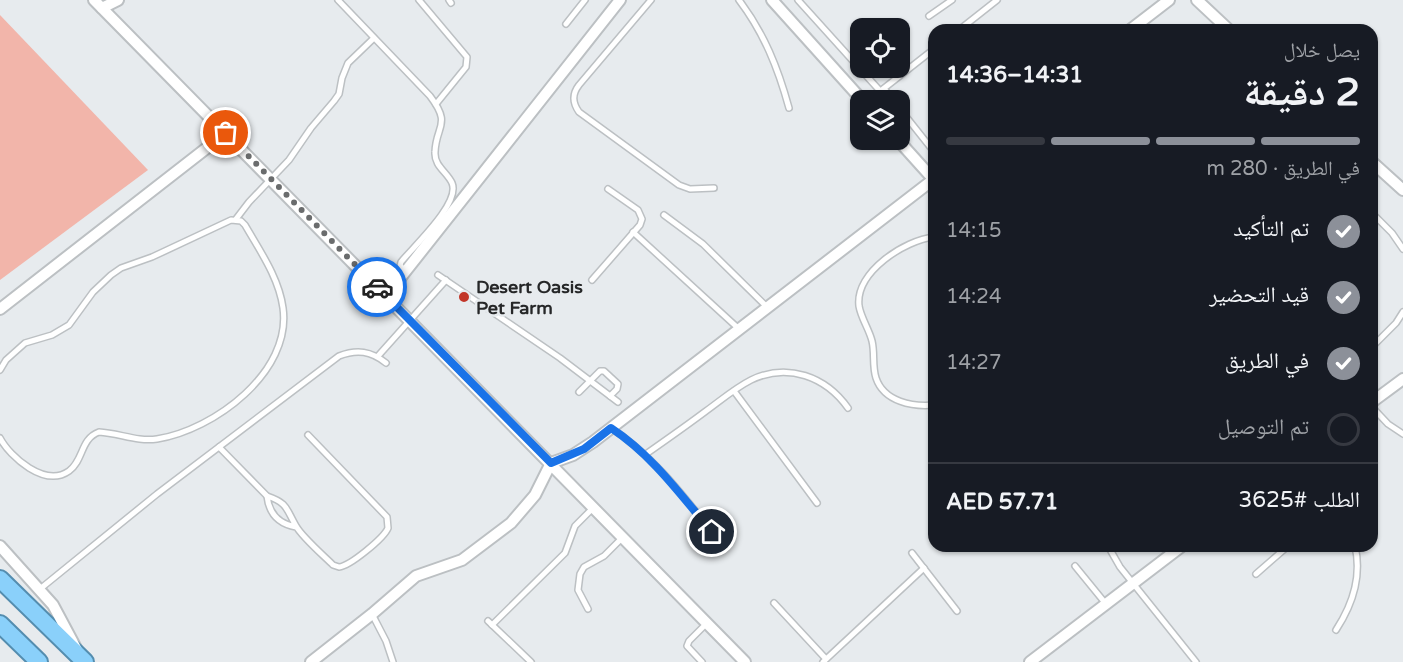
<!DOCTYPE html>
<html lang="ar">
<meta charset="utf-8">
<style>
body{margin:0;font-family:"Varela Round","Noto Naskh Arabic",sans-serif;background:#242831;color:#f1f3f6;direction:rtl;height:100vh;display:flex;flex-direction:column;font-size:22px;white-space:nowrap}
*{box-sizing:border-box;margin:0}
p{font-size:20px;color:#9ea1a6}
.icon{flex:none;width:33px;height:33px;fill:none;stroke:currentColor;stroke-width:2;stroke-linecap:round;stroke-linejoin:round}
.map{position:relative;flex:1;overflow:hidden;direction:ltr}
.drawer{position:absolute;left:928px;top:24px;width:450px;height:528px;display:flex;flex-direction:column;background:#171b24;border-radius:18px;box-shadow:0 2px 4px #0004;direction:rtl}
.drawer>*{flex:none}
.controls{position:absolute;left:850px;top:18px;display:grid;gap:12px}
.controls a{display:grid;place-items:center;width:60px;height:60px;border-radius:12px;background:#171b24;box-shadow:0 2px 4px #0004;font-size:30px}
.pin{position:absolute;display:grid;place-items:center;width:51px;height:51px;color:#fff;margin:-26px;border:3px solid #fff;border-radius:50%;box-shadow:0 2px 6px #0007}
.courier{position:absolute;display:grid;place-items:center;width:60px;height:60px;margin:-30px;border:4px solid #1a73e8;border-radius:50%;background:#fff;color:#222;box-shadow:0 2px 8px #0007}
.headline em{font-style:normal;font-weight:700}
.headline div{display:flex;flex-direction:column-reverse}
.headline{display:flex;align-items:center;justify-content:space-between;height:102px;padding:0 18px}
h1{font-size:39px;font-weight:700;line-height:45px}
.bar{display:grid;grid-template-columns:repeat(4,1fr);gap:9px 6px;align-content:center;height:72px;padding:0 18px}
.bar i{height:8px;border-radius:4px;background:#363941}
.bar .on{background:#8c9099}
.bar p{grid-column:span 4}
.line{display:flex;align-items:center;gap:15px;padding:0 18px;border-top:2px solid #363941}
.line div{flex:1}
ol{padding:0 18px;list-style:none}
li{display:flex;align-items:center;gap:18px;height:66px}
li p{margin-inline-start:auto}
li .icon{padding:6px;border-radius:50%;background:#8c9099;color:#fff;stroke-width:4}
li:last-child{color:#9ea1a6}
li i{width:33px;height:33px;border:3px solid #363941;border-radius:50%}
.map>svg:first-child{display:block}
.green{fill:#f2b5aa}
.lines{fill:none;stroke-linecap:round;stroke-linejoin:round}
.service-casing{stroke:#bcc0c3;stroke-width:8}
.minor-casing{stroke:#bcc0c3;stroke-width:14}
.trunk-casing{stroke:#548daf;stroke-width:20}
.service{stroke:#fff;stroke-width:5}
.minor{stroke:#fff;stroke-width:10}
.trunk{stroke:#8ad0fa;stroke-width:16}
.done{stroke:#6a6c6d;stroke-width:6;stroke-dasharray:0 10.8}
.route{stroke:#1a73e8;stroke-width:8}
.poi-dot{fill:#c23528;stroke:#e7ebee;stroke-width:2}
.labels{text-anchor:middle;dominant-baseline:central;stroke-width:5;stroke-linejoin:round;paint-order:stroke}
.poi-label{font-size:18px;font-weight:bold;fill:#262728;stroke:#e7ebee;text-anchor:start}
</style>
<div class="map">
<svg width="1403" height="662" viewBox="0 0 1403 662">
<rect width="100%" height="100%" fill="#e7ebee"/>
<path class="green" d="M0 15 148 170 0 280Z"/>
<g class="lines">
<defs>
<g id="service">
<path d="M338 0 430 96C452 125 436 125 435 152 434 166 447 172 452 183 461 203 413 247 401 262L400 266 406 270"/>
<path d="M419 0 467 57 466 67 436 104"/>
<path d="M449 0 451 3"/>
<path d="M651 0 579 85C572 94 572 102 579 112L679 185 690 189 714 188"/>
<path d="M739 0C764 33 778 68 789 108"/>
<path d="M798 0 881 92"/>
<path d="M929 16 952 0"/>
<path d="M566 24 585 0"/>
<path d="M959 30 997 0"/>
<path d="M1215 30 1221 23"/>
<path d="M884 89 894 100"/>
<path d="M869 100 934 49"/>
<path d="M900 109 931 148"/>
<path d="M1372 213 1392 233 1403 249"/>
<path d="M664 215 703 244 768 308"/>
<path d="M236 219 249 202 289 160 311 128 334 101 339 94 342 78 348 63 374 38"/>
<path d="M633 232 739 329"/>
<path d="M934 237C905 240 855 272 859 306 861 318 869 329 872 341 875 353 872 366 876 378 884 402 913 407 934 405"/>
<path d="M438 275 560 358 618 402"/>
<path d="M592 280 640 225 642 219 638 210 608 189"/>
<path d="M1372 347 1396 323 1403 312"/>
<path d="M378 356 446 280"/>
<path d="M0 370 6 360 25 343 52 335 69 325 93 292 111 275 121 268 152 257 231 220 241 221 245 225C260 251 279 278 283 308 292 372 214 430 157 439 137 442 119 433 99 432 80 439 84 460 69 471 45 488 10 457 0 438"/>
<path d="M734 391 817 503"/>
<path d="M579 392 600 371H604L618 384 617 389 610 396"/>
<path d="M1372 407 1388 424 1403 434"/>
<path d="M611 428C658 459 690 505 725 548"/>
<path d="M219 447 267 496"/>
<path d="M646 454C666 440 686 426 706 411 720 401 735 388 751 380 788 362 826 377 848 408"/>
<path d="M296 527C279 524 269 514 267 496 288 503 286 509 296 526 302 537 324 556 333 565L339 567C350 566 384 538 388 528L387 517 308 435"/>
<path d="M1108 546 1120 567 1196 662"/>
<path d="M912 553 957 611"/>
<path d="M1075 566 1106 604"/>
<path d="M1256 574 1288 546"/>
<path d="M40 589 157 494 339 356C357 349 371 351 386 363"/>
<path d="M774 603 826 659"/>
<path d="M588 609 578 590 580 574 584 567 604 556 623 537"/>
<path d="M372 614 386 641 393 662"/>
<path d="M488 621 531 662"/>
<path d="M492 625 565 553 575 526 593 508"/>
<path d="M1336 630C1353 604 1362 576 1355 546"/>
<path d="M702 662 687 646 689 641 707 623"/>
<path d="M823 662 924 568"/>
</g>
<g id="minor">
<path d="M94 0 745 662"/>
<path d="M772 0 862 100"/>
<path d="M1197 0 1229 30"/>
<path d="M102 8 118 0"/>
<path d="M1130 30 1169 0"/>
<path d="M898 140 934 180"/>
<path d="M1372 162 1403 190"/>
<path d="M386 296 620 0"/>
<path d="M0 309 226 133"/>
<path d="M1372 402 1403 379"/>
<path d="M0 546 53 605 77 650"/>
<path d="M311 662 372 614 416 576 462 560 511 523 535 495 551 463 573 455 593 442 934 179"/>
<path d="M1030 662 1182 546"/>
</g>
<g id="trunk">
<path d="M0 579 85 662"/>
<path d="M0 624 39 662"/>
</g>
</defs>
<use href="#service" class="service-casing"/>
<use href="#minor" class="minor-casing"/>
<use href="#trunk" class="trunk-casing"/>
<use href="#service" class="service"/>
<use href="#minor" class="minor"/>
<use href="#trunk" class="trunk"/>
</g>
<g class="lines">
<path class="done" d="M226 133 377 287"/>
<path class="route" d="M377 287 551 463 584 449 611 428C652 455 680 494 712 532"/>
</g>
<circle class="poi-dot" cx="464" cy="297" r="6"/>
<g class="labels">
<g class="poi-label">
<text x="476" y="287">Desert Oasis<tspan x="476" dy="21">Pet Farm</tspan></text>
</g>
</g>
</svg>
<div class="controls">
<a><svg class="icon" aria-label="locate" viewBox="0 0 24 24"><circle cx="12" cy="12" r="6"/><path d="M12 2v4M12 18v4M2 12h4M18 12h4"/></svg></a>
<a><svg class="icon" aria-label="layers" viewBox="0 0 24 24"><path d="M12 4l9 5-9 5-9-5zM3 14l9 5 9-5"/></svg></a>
</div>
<div class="pin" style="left:226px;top:133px;background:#ea580c"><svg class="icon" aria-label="bag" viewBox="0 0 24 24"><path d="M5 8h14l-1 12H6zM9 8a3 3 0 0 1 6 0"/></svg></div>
<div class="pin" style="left:712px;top:532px;background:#1f2937"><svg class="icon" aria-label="home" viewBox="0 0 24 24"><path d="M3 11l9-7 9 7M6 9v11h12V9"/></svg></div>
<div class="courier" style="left:377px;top:287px"><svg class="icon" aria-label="car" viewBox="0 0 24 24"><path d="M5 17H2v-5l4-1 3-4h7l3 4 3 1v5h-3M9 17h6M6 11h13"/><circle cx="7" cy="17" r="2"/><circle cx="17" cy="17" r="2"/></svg></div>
<section class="drawer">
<div class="headline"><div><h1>2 دقيقة</h1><p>يصل خلال</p></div><em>14:31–14:36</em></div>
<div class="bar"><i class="on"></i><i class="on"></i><i class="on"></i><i></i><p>في الطريق · 280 m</p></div>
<ol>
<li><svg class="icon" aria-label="check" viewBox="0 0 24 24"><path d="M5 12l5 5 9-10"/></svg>تم التأكيد<p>14:15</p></li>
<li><svg class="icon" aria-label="check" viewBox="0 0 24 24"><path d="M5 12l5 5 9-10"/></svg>قيد التحضير<p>14:24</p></li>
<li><svg class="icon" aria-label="check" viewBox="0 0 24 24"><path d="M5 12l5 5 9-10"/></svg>في الطريق<p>14:27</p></li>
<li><i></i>تم التوصيل</li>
</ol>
<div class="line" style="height:78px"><div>الطلب #3625</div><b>AED 57.71</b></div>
</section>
</div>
